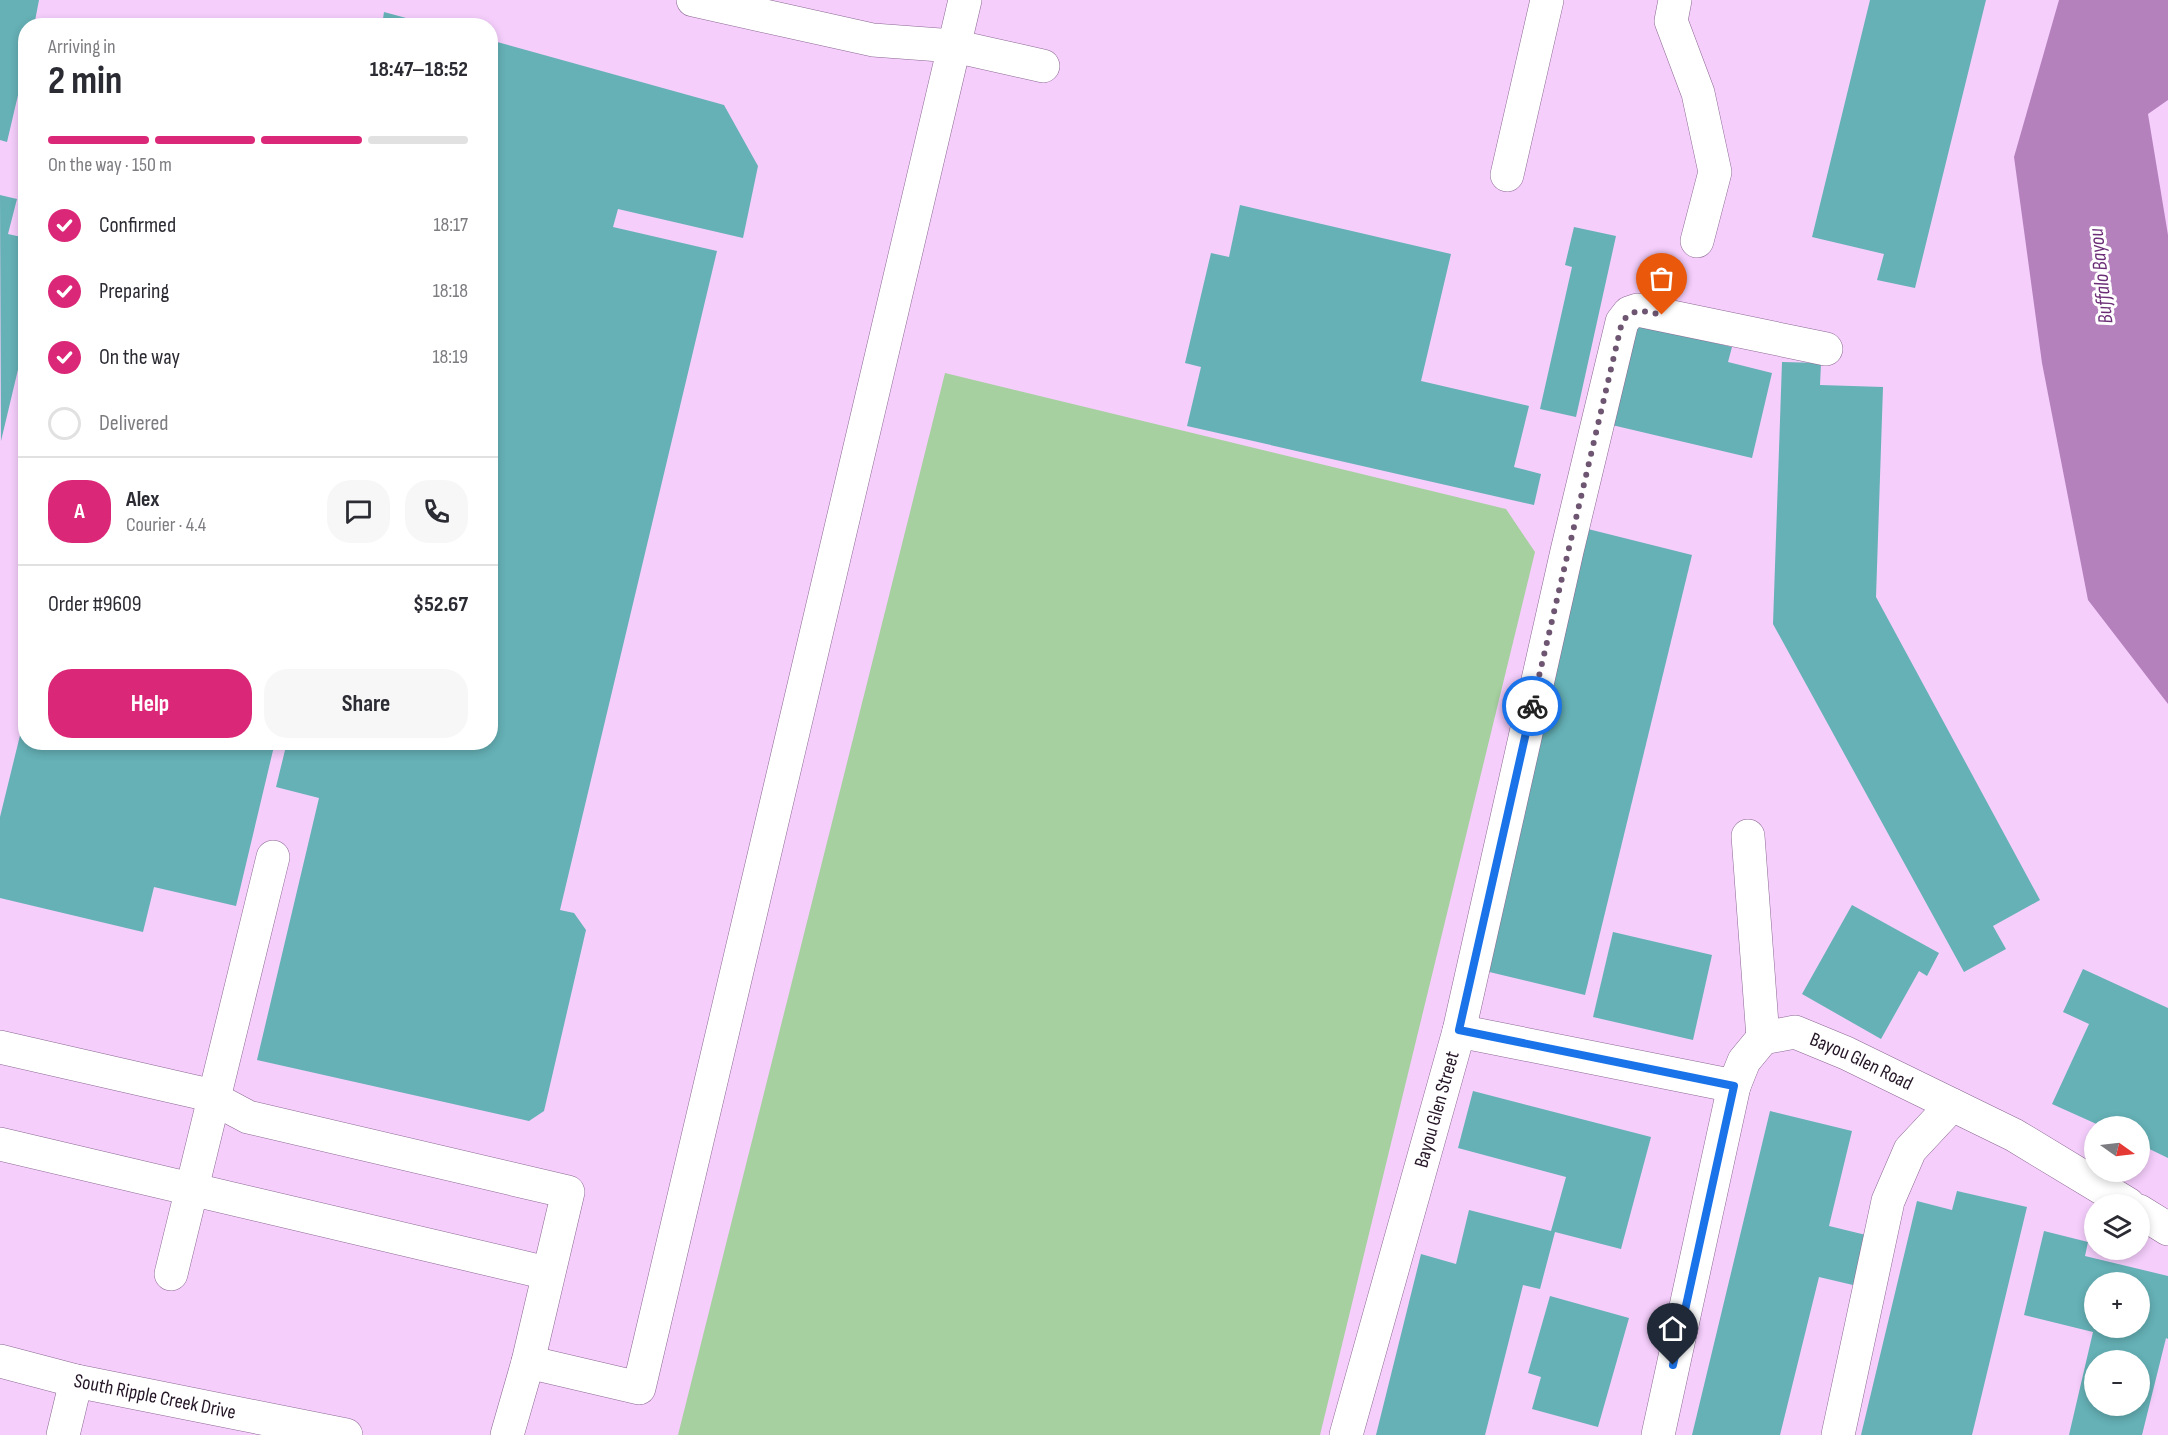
<!DOCTYPE html>
<meta charset="utf-8">
<style>
body{margin:0;font-family:"Sofia Sans Condensed",sans-serif;background:#f7f7f7;color:#2b2b33;height:100vh;display:flex;flex-direction:column;font-size:22px;white-space:nowrap}
*{box-sizing:border-box;margin:0}
p{font-size:20px;color:#7c7c81}
.icon{flex:none;width:33px;height:33px;fill:none;stroke:currentColor;stroke-width:2;stroke-linecap:round;stroke-linejoin:round}
.map{position:relative;flex:1;overflow:hidden}
.sheet{position:absolute;left:18px;top:18px;width:480px;height:732px;display:flex;flex-direction:column;background:#fff;border-radius:24px;box-shadow:0 3px 9px #0003}
.sheet>*{flex:none}
.needle{width:39px;rotate:104deg}
.controls{position:absolute;left:2084px;top:1116px;display:grid;gap:12px}
.controls a{display:grid;place-items:center;width:66px;height:66px;border-radius:50%;background:#fff;box-shadow:0 3px 9px #0003;font-size:30px}
.pin{position:absolute;display:grid;place-items:center;width:51px;height:51px;color:#fff;margin:-62px -26px;border-radius:50% 50% 50% 0;rotate:-45deg;box-shadow:0 0 6px #0007}
.pin .icon{rotate:45deg}
.courier{position:absolute;display:grid;place-items:center;width:60px;height:60px;margin:-30px;border:4px solid #1a73e8;border-radius:50%;background:#fff;color:#222;box-shadow:0 2px 8px #0007}
.head em{font-style:normal;font-weight:700}
.head div{display:flex;flex-direction:column-reverse}
.head{display:flex;align-items:center;justify-content:space-between;height:102px;padding:0 30px}
h1{font-size:39px;font-weight:700;line-height:45px}
.bar{display:grid;grid-template-columns:repeat(4,1fr);gap:9px 6px;align-content:center;height:72px;padding:0 30px}
.bar i{height:8px;border-radius:4px;background:#e1e1e2}
.bar .on{background:#db2777}
.bar p{grid-column:span 4}
.line{display:flex;align-items:center;gap:15px;padding:0 30px;border-top:2px solid #e1e1e2}
.line div{flex:1}
.round{display:grid;place-items:center;flex:none;width:63px;height:63px;border-radius:24px;background:#f7f7f7}
ol{padding:0 30px;list-style:none}
li{display:flex;align-items:center;gap:18px;height:66px}
li p{margin-inline-start:auto}
li .icon{padding:6px;border-radius:50%;background:#db2777;color:#fff;stroke-width:4}
li:last-child{color:#7c7c81}
li i{width:33px;height:33px;border:3px solid #e1e1e2;border-radius:50%}
.action{display:flex;gap:12px;margin-top:auto;padding:12px 30px}
.action a{flex:1;height:69px;border-radius:24px;background:#db2777;color:#fff;font-size:24px;font-weight:700;line-height:69px;text-align:center}
.action a+a{background:#f7f7f7;color:#2b2b33}
.map>svg:first-child{display:block}
.green{fill:#a6d09f}
.water{fill:#b481bd}
.building{fill:#65b1b6;fill-rule:evenodd}
.lines{fill:none;stroke-linecap:round;stroke-linejoin:round}
.minor-casing{stroke:#8b6892;stroke-width:34}
.minor{stroke:#fff;stroke-width:33}
.done{stroke:#6e5672;stroke-width:6;stroke-dasharray:0 10.8}
.route{stroke:#1a73e8;stroke-width:8}
.labels{text-anchor:middle;dominant-baseline:central;stroke-width:6;stroke-linejoin:round;paint-order:stroke}
.street-label{font-size:20px;fill:#251627;stroke:#fff}
.water-label{font-size:21px;font-style:italic;fill:#6b2d76;stroke:#fff}
</style>
<div class="map">
<svg width="2168" height="1435" viewBox="0 0 2168 1435">
<rect width="100%" height="100%" fill="#f5cefc"/>
<path class="green" d="M945 373 1506 509 1535 552 1320 1435H678Z"/>
<path class="water" d="M2059 0H2168V100L2148 114 2168 235V704L2088 600 2042 363 2014 157Z"/>
<g class="building">
<path d="M0 0H39L34 26H26V61L7 142 0 140Z"/>
<path d="M1870 0H1986L1915 288 1877 280 1884 254 1812 237Z"/>
<path d="M384 12 432 25V26H382Z"/>
<path d="M490 40 724 105 758 166 743 238 618 209 613 227 717 251 560 910 574 913 586 930 544 1111 529 1121 257 1060 319 798 276 787 287 742H490Z"/>
<path d="M0 195 17 199 8 234 26 238V336L1 441Z"/>
<path d="M1240 205 1451 254 1421 381 1529 406 1514 467 1541 474 1534 505 1187 426 1201 367 1185 363 1211 253 1229 257Z"/>
<path d="M1574 227 1616 236 1576 417 1540 409 1572 267 1565 265Z"/>
<path d="M1635 324 1732 347 1728 362 1772 373 1752 458 1612 425Z"/>
<path d="M1782 362 1821 363 1820 385 1883 387 1876 597 2040 900 1993 926 2006 949 1964 972 1773 624Z"/>
<path d="M1588 529 1692 555 1585 995 1481 970Z"/>
<path d="M25 715 26 742H275L236 906 154 887 143 932 0 898V817Z"/>
<path d="M1852 905 1939 953 1927 976 1919 971 1881 1039 1802 994Z"/>
<path d="M1613 932 1712 955 1693 1040 1593 1017Z"/>
<path d="M2083 969 2168 1008V1158L2139 1144V1126H2101L2052 1104 2089 1024 2063 1012Z"/>
<path d="M1473 1091 1651 1137 1621 1249 1555 1232 1540 1289 1523 1285 1485 1435H1376L1421 1254 1456 1264 1469 1210 1551 1231 1566 1177 1458 1148Z"/>
<path d="M1770 1111 1852 1131 1829 1226 1866 1235 1853 1285 1819 1277 1780 1435H1692Z"/>
<path d="M1957 1191 2027 1207 1972 1435H1861L1917 1201 1952 1210Z"/>
<path d="M2044 1231 2088 1242 2085 1256 2168 1276V1339L2166 1338 2142 1435H2069L2093 1332 2024 1315ZM2094 1282H2139V1328H2094ZM2094 1360H2139V1406H2094Z"/>
<path d="M1550 1296 1629 1318 1598 1427 1532 1409 1541 1377 1528 1373Z"/>
</g>
<g class="lines">
<defs>
<g id="minor">
<path d="M693 0 873 40 954 46 1043 66"/>
<path d="M1675 0 1671 21 1698 93 1715 172 1697 241"/>
<path d="M1507 175 1547 0"/>
<path d="M1748 836 1763 1038"/>
<path d="M1459 1031 1734 1086"/>
<path d="M0 1047 205 1094 248 1117 568 1192 528 1362 507 1435"/>
<path d="M0 1144 547 1273"/>
<path d="M2139 1211 2168 1229"/>
<path d="M171 1274 273 857"/>
<path id="s1" d="M0 1361 76 1381 346 1435"/>
<path d="M528 1362 639 1388 965 0"/>
<path d="M63 1435 76 1381"/>
<path id="s2" d="M1346 1435 1459 1031 1567 551 1622 322 1629 313 1638 310 1826 349"/>
<path id="s3" d="M1658 1435 1734 1086 1744 1061 1763 1038 1795 1032 1846 1053 2014 1135 2128 1204"/>
<path d="M1838 1435 1888 1201 1910 1150 1952 1105"/>
</g>
</defs>
<use href="#minor" class="minor-casing"/>
<use href="#minor" class="minor"/>
</g>
<g class="lines">
<path class="done" d="M1532 706 1622 322C1634 307 1644 311 1662 315"/>
<path class="route" d="M1532 706 1459 1030 1734 1086 1673 1365"/>
</g>
<g class="labels">
<g class="street-label">
<text stroke="none"><textPath href="#s3" startOffset="519">Bayou Glen Road</textPath></text>
<text stroke="none"><textPath href="#s2" startOffset="338">Bayou Glen Street</textPath></text>
<text stroke="none"><textPath href="#s1" startOffset="159">South Ripple Creek Drive</textPath></text>
</g>
<g class="water-label">
<text transform="translate(2101 276) rotate(-96)">Buffalo Bayou</text>
</g>
</g>
</svg>
<div class="controls">
<a><svg class="needle" viewBox="-14 -14 28 28"><path d="M0-13l5 13h-10z" fill="#e53935"/><path d="M0 13l5-13h-10z" fill="#7c7c81"/></svg></a>
<a><svg class="icon" aria-label="layers" viewBox="0 0 24 24"><path d="M12 4l9 5-9 5-9-5zM3 14l9 5 9-5"/></svg></a>
<a>+</a>
<a>−</a>
</div>
<div class="pin" style="left:1662px;top:315px;background:#ea580c"><svg class="icon" aria-label="bag" viewBox="0 0 24 24"><path d="M5 8h14l-1 12H6zM9 8a3 3 0 0 1 6 0"/></svg></div>
<div class="pin" style="left:1673px;top:1365px;background:#1f2937"><svg class="icon" aria-label="home" viewBox="0 0 24 24"><path d="M3 11l9-7 9 7M6 9v11h12V9"/></svg></div>
<div class="courier" style="left:1532px;top:706px"><svg class="icon" aria-label="bike" viewBox="0 0 24 24"><circle cx="6" cy="16" r="4"/><circle cx="18" cy="16" r="4"/><path d="M6 16l4-8h5l3 8M10 8l3 8H6M13 5h3"/></svg></div>
<section class="sheet">
<div class="head"><div><h1>2 min</h1><p>Arriving in</p></div><em>18:47–18:52</em></div>
<div class="bar"><i class="on"></i><i class="on"></i><i class="on"></i><i></i><p>On the way · 150 m</p></div>
<ol>
<li><svg class="icon" aria-label="check" viewBox="0 0 24 24"><path d="M5 12l5 5 9-10"/></svg>Confirmed<p>18:17</p></li>
<li><svg class="icon" aria-label="check" viewBox="0 0 24 24"><path d="M5 12l5 5 9-10"/></svg>Preparing<p>18:18</p></li>
<li><svg class="icon" aria-label="check" viewBox="0 0 24 24"><path d="M5 12l5 5 9-10"/></svg>On the way<p>18:19</p></li>
<li><i></i>Delivered</li>
</ol>
<div class="line" style="height:108px"><b class="round" style="background:#db2777;color:#fff">A</b><div><b>Alex</b><p>Courier · 4.4</p></div><a class="round"><svg class="icon" aria-label="chat" viewBox="0 0 24 24"><path d="M4 5h16v11H9l-5 4z"/></svg></a><a class="round"><svg class="icon" aria-label="phone" viewBox="0 0 24 24"><path d="M5 4h4l2 5-3 2q2 4 5 5l2-3 5 2v4C11 20 4 13 5 4z"/></svg></a></div>
<div class="line" style="height:78px"><div>Order #9609</div><b>$52.67</b></div>
<div class="action"><a>Help</a><a>Share</a></div>
</section>
</div>
